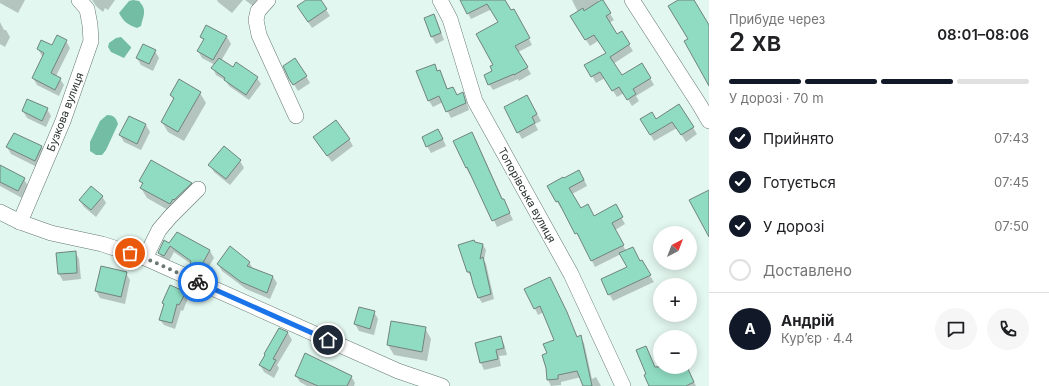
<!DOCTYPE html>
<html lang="uk">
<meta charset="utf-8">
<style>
body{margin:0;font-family:Inter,sans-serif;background:#f6f6f6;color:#202124;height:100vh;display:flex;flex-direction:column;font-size:15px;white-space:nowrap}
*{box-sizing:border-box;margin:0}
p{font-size:13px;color:#757577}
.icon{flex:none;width:22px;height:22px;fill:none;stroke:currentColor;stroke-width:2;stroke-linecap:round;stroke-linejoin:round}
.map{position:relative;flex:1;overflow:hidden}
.sheet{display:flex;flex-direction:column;background:#fff;width:340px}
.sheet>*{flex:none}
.needle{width:26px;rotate:42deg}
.tools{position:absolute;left:653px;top:226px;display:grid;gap:8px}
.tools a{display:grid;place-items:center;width:44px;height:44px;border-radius:50%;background:#fff;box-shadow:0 2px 10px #0003;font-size:20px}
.pin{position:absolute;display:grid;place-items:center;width:34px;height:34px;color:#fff;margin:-17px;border:2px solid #fff;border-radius:50%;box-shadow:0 1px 4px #0007}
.courier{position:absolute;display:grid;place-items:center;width:40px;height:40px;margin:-20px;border:3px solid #1a73e8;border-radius:50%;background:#fff;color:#222;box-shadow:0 1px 5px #0007}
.summary em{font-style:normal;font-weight:600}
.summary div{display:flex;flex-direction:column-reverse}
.summary{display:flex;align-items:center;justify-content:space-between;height:68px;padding:0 20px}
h1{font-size:26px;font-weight:600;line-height:30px}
.bar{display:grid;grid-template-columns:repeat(4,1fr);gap:6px 4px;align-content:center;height:48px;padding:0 20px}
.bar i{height:5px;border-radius:3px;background:#e0e0e0}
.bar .active{background:#111827}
.bar p{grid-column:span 4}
.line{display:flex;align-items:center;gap:10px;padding:0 20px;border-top:1px solid #e0e0e0}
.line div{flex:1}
.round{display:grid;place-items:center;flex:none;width:42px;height:42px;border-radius:21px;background:#f6f6f6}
ol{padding:0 20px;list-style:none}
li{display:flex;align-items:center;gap:12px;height:44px}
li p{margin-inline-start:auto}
li .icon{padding:4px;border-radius:50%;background:#111827;color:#fff;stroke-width:4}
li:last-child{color:#757577}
li i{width:22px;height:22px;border:2px solid #e0e0e0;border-radius:50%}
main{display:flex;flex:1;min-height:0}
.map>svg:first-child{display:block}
.water{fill:#72bda4}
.shadow{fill:#0003}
.building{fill:#90dcc2;stroke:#71847d}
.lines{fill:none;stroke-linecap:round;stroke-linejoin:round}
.minor-casing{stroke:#647770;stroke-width:16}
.minor{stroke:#fff;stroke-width:15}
.done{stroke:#6c7874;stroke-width:4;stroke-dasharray:0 7.2}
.route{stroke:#1a73e8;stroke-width:5}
.labels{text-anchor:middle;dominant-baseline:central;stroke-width:3;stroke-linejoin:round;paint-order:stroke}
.street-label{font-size:11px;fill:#2c3431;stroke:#fff}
</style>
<main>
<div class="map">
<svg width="709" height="386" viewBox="0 0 709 386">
<rect width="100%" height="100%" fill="#e2f7ef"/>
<g class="water">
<path d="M133 0 139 1C147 10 144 14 141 26L137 28C128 25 123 21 119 13L129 1Z"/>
<path d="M121 37 131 47V48L124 58 111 52 108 47 109 43 116 38Z"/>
<path d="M107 115C114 115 116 118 118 124L106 150 102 155H96L90 151V142L100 121Z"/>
</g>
<g class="shadow">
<path d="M0 0H25L18 13 0 3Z"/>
<path d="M92 0H115L108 10 105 8 103 12 96 6Z"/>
<path d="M217 0H243L232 13 218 2Z"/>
<path d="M245 0H259L253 6Z"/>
<path d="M308 0H320L330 16 312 28 302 13Z"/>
<path d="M461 0H504L511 12 517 16 532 45 518 52 531 74 519 81 518 79 493 90 489 84 493 71 499 22 492 9 471 19Z"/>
<path d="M572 0H598L600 2 602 1 614 20 609 23 617 35 621 32 633 51 613 64 621 77 642 64 654 85 636 96 639 101 632 106 624 93 617 97 605 78 596 83 586 65 607 54 598 41 590 46 575 23 578 12Z"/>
<path d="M433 15 437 22 444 40 436 44 432 37 425 19Z"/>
<path d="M0 22 4 30H6L10 37 5 47 0 44Z"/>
<path d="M207 26 227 37 231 44 221 61 233 68 257 78 261 84 249 100 229 86 226 81 216 75 213 68 215 65 202 58 198 51 204 41 201 37Z"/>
<path d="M66 41 70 48 56 76 60 79 64 85 59 96 37 85 33 78 44 57 42 56 38 49 53 47Z"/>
<path d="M155 51 159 58 153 71 141 65 137 58Z"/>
<path d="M434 65 443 78 448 90 453 88 457 95 462 93 466 100 469 110 451 118 443 102 433 107 429 101Z"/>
<path d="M306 76 310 83 298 91 290 78Z"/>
<path d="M200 93 206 103 184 141 168 132 162 122 174 100 171 95Z"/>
<path d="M527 96 541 121 535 124 538 130 522 139 518 132Z"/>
<path d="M679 105 697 134 686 142 677 128 654 141 642 119 655 120Z"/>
<path d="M47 109 51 116 46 127 27 118 23 111Z"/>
<path d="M146 125 150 132 141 150 124 142 120 135Z"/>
<path d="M472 133 476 140 503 200 507 207 513 220 497 227 472 174 470 175 466 168 454 141Z"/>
<path d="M14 134 42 147 46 154 39 168 11 154 7 147Z"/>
<path d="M442 137 446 146 431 153 427 146Z"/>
<path d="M314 138 349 139 353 146 332 162 318 144Z"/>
<path d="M240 161 244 168 230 185 214 172 210 165Z"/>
<path d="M0 166 24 179 28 186 22 198 0 186Z"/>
<path d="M583 177 587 186 572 194 580 209 594 217 615 206 625 224 615 230 626 251 640 262H641L654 282 613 301 602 280 628 267 621 254 595 267 581 239H580L562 207 561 208 548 186Z"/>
<path d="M140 181 191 183 197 194 175 214 147 198 141 188 143 185Z"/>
<path d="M102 196 106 203 96 217 84 207 80 201Z"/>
<path d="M178 233 210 251 214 258 203 276 195 272 191 264 174 252 168 263 163 260 159 253 170 244Z"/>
<path d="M475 243 483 245 486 250 484 260 486 264 494 299 482 303 479 298 473 277H471L468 272Z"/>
<path d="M75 252 79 259 81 279 63 281 59 274Z"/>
<path d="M249 262 253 269 273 277 277 283 270 299 246 289 222 271 218 264Z"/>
<path d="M126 273 130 280 125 304 100 298 96 291Z"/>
<path d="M526 290 570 320 577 338 580 337 584 343 592 379 596 377 601 386H584L581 377 561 382V385L551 386 548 380 547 368 548 354 555 340 544 312 538 315Z"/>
<path d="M185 293 188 298 183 311 181 310 175 329 164 325 160 320 164 306 163 303Z"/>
<path d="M374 312 378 319 374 335 359 331 355 324Z"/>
<path d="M425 328 431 339 427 361 394 355 388 345Z"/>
<path d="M288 333 292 340 277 365 279 368 274 378 264 372 260 365Z"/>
<path d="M500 338 504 344 507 355 499 356 501 366 484 370 481 363 476 343Z"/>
<path d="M646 347 655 367 660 365V367H687L696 386H650L647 375Z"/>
<path d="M296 376H351L355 383 354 386H307L300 382Z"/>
</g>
<g class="building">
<path d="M306 0H321L327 9 308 22 297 6Z"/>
<path d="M460 0H505L511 10 514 9 530 38 515 46 528 67 514 75V74L488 85 484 75 492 71 490 66 493 65 476 34 498 22 487 4 467 14Z"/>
<path d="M601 0H603L611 13 606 16 617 34 622 31 630 44 610 57 622 75 642 63 651 78 633 89 636 94 627 100 619 87 612 91 600 72 591 77 584 65 606 53 594 35 585 40 570 16 583 8 584 11Z"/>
<path d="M678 0H694L709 25V86L684 41 688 39 668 6Z"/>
<path d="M434 14 441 33 431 37 424 18Z"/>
<path d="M206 25 227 36 213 60 197 51 204 39 200 37Z"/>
<path d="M57 35 67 40 51 73 61 78 55 90 32 78 44 53 37 49 41 40 52 45Z"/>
<path d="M143 44 156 50 149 64 136 58Z"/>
<path d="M219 58 233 67 236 62 258 77 246 95 224 80 225 78 211 68Z"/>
<path d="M295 58 307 76 293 85 289 79 283 66Z"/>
<path d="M435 64 437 71 440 70 447 89 453 87 457 95 463 92 466 103 446 112 439 96 428 101 416 71Z"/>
<path d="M179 79 201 92 178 132 161 122 174 98 170 95Z"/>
<path d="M527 95 537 114 532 117 535 123 517 133 504 107Z"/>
<path d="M27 99 48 108 42 121 22 111Z"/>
<path d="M679 104 694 127 681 135 672 122 650 135 640 119 652 112 656 119Z"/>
<path d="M129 116 146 124 137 144 119 135Z"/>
<path d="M336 120 350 139 327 156 313 137Z"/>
<path d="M438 129 443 139 426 147 422 137Z"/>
<path d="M472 132 502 199H504L510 213 492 221 467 167 466 168 453 141Z"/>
<path d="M14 133 42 146 35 161 6 147Z"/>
<path d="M224 146 241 160 226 179 208 165Z"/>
<path d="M151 160 192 183 174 200 173 199 170 204 140 188 143 183 139 181Z"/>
<path d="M0 165 25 178 18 191 0 182Z"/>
<path d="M579 170 584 180 569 188 581 208 588 204 594 216 616 204 623 217 612 223 624 245 591 261 577 233 575 234 558 201 556 202 547 186 563 177 564 178Z"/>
<path d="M91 186 103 196 91 210 79 200Z"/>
<path d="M709 190V237L689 200Z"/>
<path d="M177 232 210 250 199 270 190 265 191 261 170 246 164 256 158 253 164 240 169 243Z"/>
<path d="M474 240 475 242 483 244 480 259 483 257 491 294 478 298 473 284 470 272H467L458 245Z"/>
<path d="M230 246 250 262 247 266 273 276 267 293 241 282 217 264Z"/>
<path d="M633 247 640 261 642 260 651 275 608 295 601 279 627 267 619 253Z"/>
<path d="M76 251 77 273 58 274 56 253Z"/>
<path d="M101 266 127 272 121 297 95 291Z"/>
<path d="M550 277 567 312 577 337 581 335 592 386H583L577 371 558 375V379L547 380 546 368 542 355 547 353 543 344 554 340 540 306 534 309 524 289Z"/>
<path d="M170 285 186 292 179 305 177 304 172 323 159 320 164 304 162 303Z"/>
<path d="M359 307 375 311 370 329 354 324Z"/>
<path d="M391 321 426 327 422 352 387 345Z"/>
<path d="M279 328 288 332 273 359 276 360 270 371 259 365 265 355 264 354Z"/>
<path d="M501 336 504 348 496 350 498 359 480 363 475 343Z"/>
<path d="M646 346 655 367H687L694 382 686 386H649L644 375 646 374 636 350Z"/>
<path d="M305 353 352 376 347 386H318L295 376Z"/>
</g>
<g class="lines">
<defs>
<g id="minor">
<path d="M268 0 258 11 256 20 259 35 296 116"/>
<path d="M440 0 450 19 475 101 571 274 623 386"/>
<path d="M632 0 699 104 709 121"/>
<path d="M0 212 20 222 51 233 102 244 145 258 398 371 442 386"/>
<path d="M20 222 63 121 91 41 90 25 87 9 79 0"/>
<path d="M145 258 159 230 170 217 198 189"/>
</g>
</defs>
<use href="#minor" class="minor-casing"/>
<use href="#minor" class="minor"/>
</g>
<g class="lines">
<path class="done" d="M130 253 145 258 198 282"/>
<path class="route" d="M198 282 328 340"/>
</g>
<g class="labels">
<g class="street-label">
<text transform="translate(65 112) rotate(-69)">Бузкова вулиця</text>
<text transform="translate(527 195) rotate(61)">Топорівська вулиця</text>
</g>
</g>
</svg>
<div class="tools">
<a><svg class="needle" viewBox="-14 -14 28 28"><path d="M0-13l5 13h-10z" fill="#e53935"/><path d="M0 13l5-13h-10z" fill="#757577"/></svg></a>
<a>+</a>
<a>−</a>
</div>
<div class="pin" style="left:130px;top:253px;background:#ea580c"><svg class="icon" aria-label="bag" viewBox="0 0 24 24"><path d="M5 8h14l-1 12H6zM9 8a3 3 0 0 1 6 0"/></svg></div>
<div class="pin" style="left:328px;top:340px;background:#1f2937"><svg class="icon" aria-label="home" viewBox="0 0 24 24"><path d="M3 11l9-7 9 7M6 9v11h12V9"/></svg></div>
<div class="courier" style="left:198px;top:282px"><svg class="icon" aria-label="bike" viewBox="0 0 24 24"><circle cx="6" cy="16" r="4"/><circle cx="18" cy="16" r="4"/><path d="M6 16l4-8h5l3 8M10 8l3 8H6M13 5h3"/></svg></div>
</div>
<section class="sheet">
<div class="summary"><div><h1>2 хв</h1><p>Прибуде через</p></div><em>08:01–08:06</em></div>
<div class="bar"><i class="active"></i><i class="active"></i><i class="active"></i><i></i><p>У дорозі · 70 m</p></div>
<ol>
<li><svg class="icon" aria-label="check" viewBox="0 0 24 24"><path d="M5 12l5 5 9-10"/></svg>Прийнято<p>07:43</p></li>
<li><svg class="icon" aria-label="check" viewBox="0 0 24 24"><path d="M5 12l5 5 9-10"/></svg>Готується<p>07:45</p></li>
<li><svg class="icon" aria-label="check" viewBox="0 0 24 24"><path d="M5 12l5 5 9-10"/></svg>У дорозі<p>07:50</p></li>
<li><i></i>Доставлено</li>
</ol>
<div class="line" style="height:72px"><b class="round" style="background:#111827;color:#fff">А</b><div><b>Андрій</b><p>Кур’єр · 4.4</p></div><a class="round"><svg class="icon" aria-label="chat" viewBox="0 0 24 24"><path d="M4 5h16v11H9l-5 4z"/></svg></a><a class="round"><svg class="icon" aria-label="phone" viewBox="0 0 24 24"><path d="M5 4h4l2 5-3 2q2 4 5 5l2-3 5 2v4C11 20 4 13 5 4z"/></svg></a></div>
</section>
</main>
